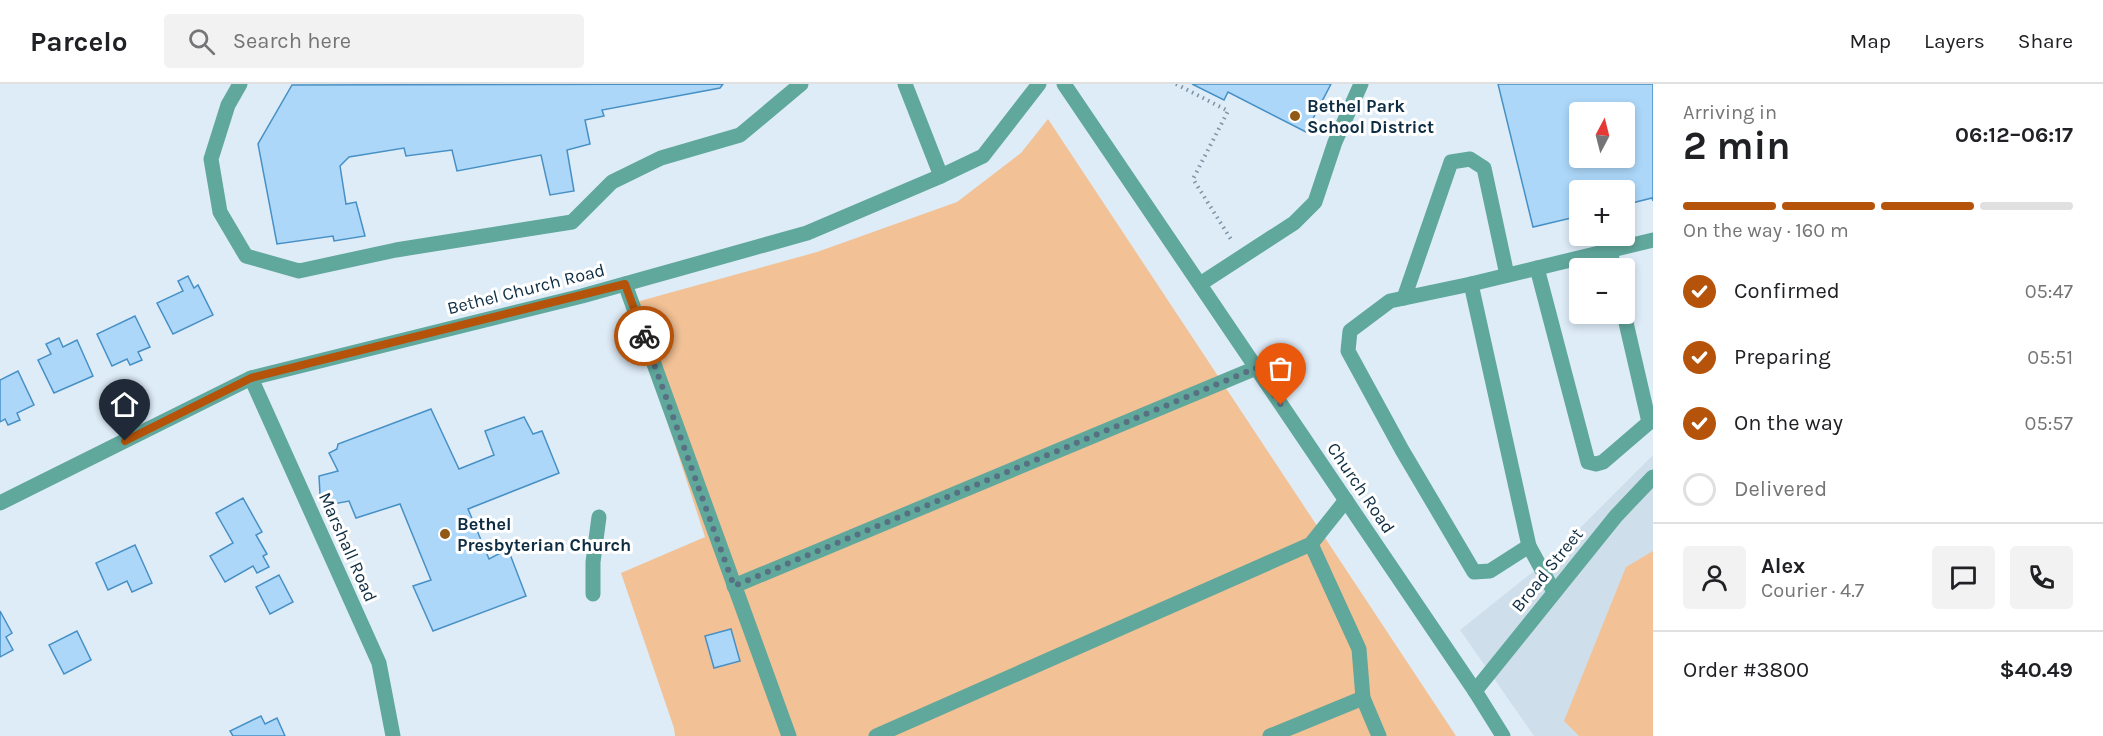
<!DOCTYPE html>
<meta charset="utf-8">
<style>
body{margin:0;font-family:Karla,sans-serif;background:#f2f2f2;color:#202124;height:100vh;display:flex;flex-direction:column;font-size:22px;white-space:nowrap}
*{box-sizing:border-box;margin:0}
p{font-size:20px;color:#757577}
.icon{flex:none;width:33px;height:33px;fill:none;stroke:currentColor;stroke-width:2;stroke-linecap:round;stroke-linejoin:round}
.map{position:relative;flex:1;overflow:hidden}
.drawer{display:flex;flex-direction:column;background:#fff;width:450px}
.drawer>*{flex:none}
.needle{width:39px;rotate:7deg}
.fabs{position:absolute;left:1569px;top:18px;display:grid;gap:12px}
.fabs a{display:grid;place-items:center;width:66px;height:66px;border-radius:6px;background:#fff;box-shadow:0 3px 9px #0003;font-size:30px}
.pin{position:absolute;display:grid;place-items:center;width:51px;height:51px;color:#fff;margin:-62px -26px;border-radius:50% 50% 50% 0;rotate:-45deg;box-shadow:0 0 6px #0007}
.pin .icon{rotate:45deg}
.courier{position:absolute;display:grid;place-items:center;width:60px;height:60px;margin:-30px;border:4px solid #b45309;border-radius:50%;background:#fff;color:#222;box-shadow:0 2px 8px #0007}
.headline em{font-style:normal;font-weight:700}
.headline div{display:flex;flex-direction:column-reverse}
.headline{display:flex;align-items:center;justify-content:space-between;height:102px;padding:0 30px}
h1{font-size:39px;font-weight:700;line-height:45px}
.bar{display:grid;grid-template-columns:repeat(4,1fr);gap:9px 6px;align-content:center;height:72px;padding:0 30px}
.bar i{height:8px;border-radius:4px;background:#e0e0e0}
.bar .active{background:#b45309}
.bar p{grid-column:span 4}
.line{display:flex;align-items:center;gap:15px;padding:0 30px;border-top:2px solid #e0e0e0}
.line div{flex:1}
.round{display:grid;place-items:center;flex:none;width:63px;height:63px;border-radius:6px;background:#f2f2f2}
ol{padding:0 30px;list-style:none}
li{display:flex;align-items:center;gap:18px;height:66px}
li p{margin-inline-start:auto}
li .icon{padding:6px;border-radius:50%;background:#b45309;color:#fff;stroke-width:4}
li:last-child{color:#757577}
li i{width:33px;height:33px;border:3px solid #e0e0e0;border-radius:50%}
header{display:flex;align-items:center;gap:36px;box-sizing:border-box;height:84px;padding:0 30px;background:#fff;border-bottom:2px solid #e0e0e0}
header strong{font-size:28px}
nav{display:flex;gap:33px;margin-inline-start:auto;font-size:21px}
.search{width:420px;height:54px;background:#f2f2f2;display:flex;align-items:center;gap:15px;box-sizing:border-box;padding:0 21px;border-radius:6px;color:#757577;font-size:22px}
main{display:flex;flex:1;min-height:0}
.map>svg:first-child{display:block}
.built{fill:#cedeeb}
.green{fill:#f2c195}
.building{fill:#acd7f9;stroke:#4790c5;stroke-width:1.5;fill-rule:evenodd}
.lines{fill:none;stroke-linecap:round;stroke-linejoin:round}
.path{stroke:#7d93a3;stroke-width:4;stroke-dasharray:1.5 4.5;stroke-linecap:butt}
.minor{stroke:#60a79c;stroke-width:15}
.done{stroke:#577082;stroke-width:6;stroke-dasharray:0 10.8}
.route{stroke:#b45309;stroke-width:8}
.poi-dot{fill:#925815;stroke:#fff;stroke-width:2}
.labels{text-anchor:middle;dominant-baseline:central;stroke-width:6;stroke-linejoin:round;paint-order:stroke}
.poi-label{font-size:18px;font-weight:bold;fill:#0e2d43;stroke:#fff;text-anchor:start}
.street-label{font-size:18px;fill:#0e2d43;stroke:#fff}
</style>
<header>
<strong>Parcelo</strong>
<div class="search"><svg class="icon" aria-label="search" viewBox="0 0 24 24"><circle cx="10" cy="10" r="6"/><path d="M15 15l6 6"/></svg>Search here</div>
<nav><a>Map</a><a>Layers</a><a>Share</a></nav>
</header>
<main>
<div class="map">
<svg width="1653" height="652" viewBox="0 0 1653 652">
<rect width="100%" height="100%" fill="#deecf8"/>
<path class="built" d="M1653 371V652H1534L1460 546 1549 475Z"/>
<g class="green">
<path d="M1048 35 1456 652H675L674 644 621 489 705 453 629 220 817 168 957 118 1021 69Z"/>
<path d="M1653 467V652H1579L1564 637 1626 483Z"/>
</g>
<g class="building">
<path d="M723 0 720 4 602 26 604 32 585 36 590 60 567 66 574 107 550 111 541 71 457 87 452 66 406 72 404 64 349 73 340 82 346 120 356 118 365 152 334 157 333 152 277 160 258 60 292 1Z"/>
<path d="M1192 0H1331L1306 48 1228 8 1224 16Z"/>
<path d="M1498 0H1653V117L1652 114 1624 121V106H1580V132L1533 143ZM1580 28H1624V74H1580Z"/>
<path d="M188 192 194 204 198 201 213 231 173 250 157 219 183 207 178 197Z"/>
<path d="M135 232 150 263 138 268 142 276 130 281 127 275 112 282 97 250Z"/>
<path d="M59 254 63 263 77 256 93 292 54 309 38 276 51 270 46 260Z"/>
<path d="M18 287 34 321 17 329 20 336 8 341 5 335 0 338V296Z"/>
<path d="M431 325 459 385 494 371 485 347 524 333 533 350 542 347 559 389 468 425 489 475 508 465 526 512 433 547 413 502 431 496 400 420 356 434 349 417 328 421 320 410 319 392 338 387 329 369 337 365 338 360Z"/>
<path d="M243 414 262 448 256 451 267 470 263 472 269 483 257 489 253 482 225 498 210 472 233 459 216 429Z"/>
<path d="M135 461 152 499 132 508 127 497 108 506 96 479Z"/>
<path d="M279 491 293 518 270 530 256 503Z"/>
<path d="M0 527 12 549 6 553 13 566 0 573Z"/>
<path d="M731 545 740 577 714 584 705 552Z"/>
<path d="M77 547 91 576 64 590 49 561Z"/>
<path d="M261 632 265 640 277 634 285 652H233L230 647Z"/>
</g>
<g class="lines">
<path class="path" d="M1176 0 1228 27 1193 95 1232 157"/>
<g class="minor">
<path d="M240 0 228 21 211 75 220 128 246 172 299 187 396 166 572 138 612 98 661 74 740 51 801 0"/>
<path d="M905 0 941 92"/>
<path d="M1064 0 1475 607 1503 652"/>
<path d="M1610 166 1614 184"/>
<path d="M1537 184 1588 378 1596 380 1603 378 1653 335"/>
<path d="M625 200 789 652"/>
<path d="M1200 200 1294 139 1315 118 1335 58 1361 0"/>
<path d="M1471 200 1390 217 1350 247 1348 267 1402 366 1474 488 1490 487 1529 462"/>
<path d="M1404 214 1451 78 1470 75 1484 84 1507 191"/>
<path d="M1624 230 1649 338"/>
<path d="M251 294 379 579 393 652"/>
<path d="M0 419 251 294 582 212 807 149 941 92 983 72 1039 0"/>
<path d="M1311 460 1359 565 1363 614 1379 652"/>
<path d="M734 502 1256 284"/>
<path d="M1554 508 1529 462 1471 200 1653 156"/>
<path d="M593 510V478L599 433"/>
<path d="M1475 607 1616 432 1653 393"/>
<path d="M876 652 1311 460 1346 416"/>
<path d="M1270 652 1363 614"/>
</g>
</g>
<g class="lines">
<path class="done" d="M644 252 734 502 1256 284 1281 321"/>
<path class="route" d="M125 357 251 294 625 200 644 252"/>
</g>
<g class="poi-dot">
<circle cx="1295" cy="32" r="6"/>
<circle cx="445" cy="450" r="6"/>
</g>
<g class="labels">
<g class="poi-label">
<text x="1307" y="22">Bethel Park<tspan x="1307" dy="21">School District</tspan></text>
<text x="457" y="440">Bethel<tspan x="457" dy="21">Presbyterian Church</tspan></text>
</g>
<g class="street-label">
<text transform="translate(526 205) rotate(-14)">Bethel Church Road</text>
<text transform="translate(1361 404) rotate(56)">Church Road</text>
<text transform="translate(348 463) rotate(66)">Marshall Road</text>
<text transform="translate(1547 486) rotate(-51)">Broad Street</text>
</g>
</g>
</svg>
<div class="fabs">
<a><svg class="needle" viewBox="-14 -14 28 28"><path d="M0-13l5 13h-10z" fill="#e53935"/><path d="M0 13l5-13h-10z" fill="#757577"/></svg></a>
<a>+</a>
<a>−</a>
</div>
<div class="pin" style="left:1281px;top:321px;background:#ea580c"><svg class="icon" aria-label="bag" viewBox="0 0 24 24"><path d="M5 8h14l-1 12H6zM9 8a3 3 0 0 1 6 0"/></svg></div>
<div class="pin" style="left:125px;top:357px;background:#1f2937"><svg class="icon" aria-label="home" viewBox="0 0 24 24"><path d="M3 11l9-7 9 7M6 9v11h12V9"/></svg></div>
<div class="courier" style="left:644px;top:252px"><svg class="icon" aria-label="bike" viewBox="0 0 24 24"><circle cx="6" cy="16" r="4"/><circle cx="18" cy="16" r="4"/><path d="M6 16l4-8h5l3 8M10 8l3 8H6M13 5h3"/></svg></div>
</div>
<section class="drawer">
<div class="headline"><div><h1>2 min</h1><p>Arriving in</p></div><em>06:12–06:17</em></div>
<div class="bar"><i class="active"></i><i class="active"></i><i class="active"></i><i></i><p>On the way · 160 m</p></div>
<ol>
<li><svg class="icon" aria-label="check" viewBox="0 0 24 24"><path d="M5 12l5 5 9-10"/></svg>Confirmed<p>05:47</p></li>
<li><svg class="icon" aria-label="check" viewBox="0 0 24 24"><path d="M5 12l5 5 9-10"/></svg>Preparing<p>05:51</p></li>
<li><svg class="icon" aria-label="check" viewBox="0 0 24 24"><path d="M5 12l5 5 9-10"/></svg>On the way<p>05:57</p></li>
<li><i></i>Delivered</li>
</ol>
<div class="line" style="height:108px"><a class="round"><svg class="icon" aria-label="person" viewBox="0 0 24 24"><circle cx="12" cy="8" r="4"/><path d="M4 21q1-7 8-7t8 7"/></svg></a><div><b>Alex</b><p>Courier · 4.7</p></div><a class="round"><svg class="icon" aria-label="chat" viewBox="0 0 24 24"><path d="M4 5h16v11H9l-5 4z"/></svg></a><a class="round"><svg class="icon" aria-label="phone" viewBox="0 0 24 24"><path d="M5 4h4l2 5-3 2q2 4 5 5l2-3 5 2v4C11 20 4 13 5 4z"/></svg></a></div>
<div class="line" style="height:78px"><div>Order #3800</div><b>$40.49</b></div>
</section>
</main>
